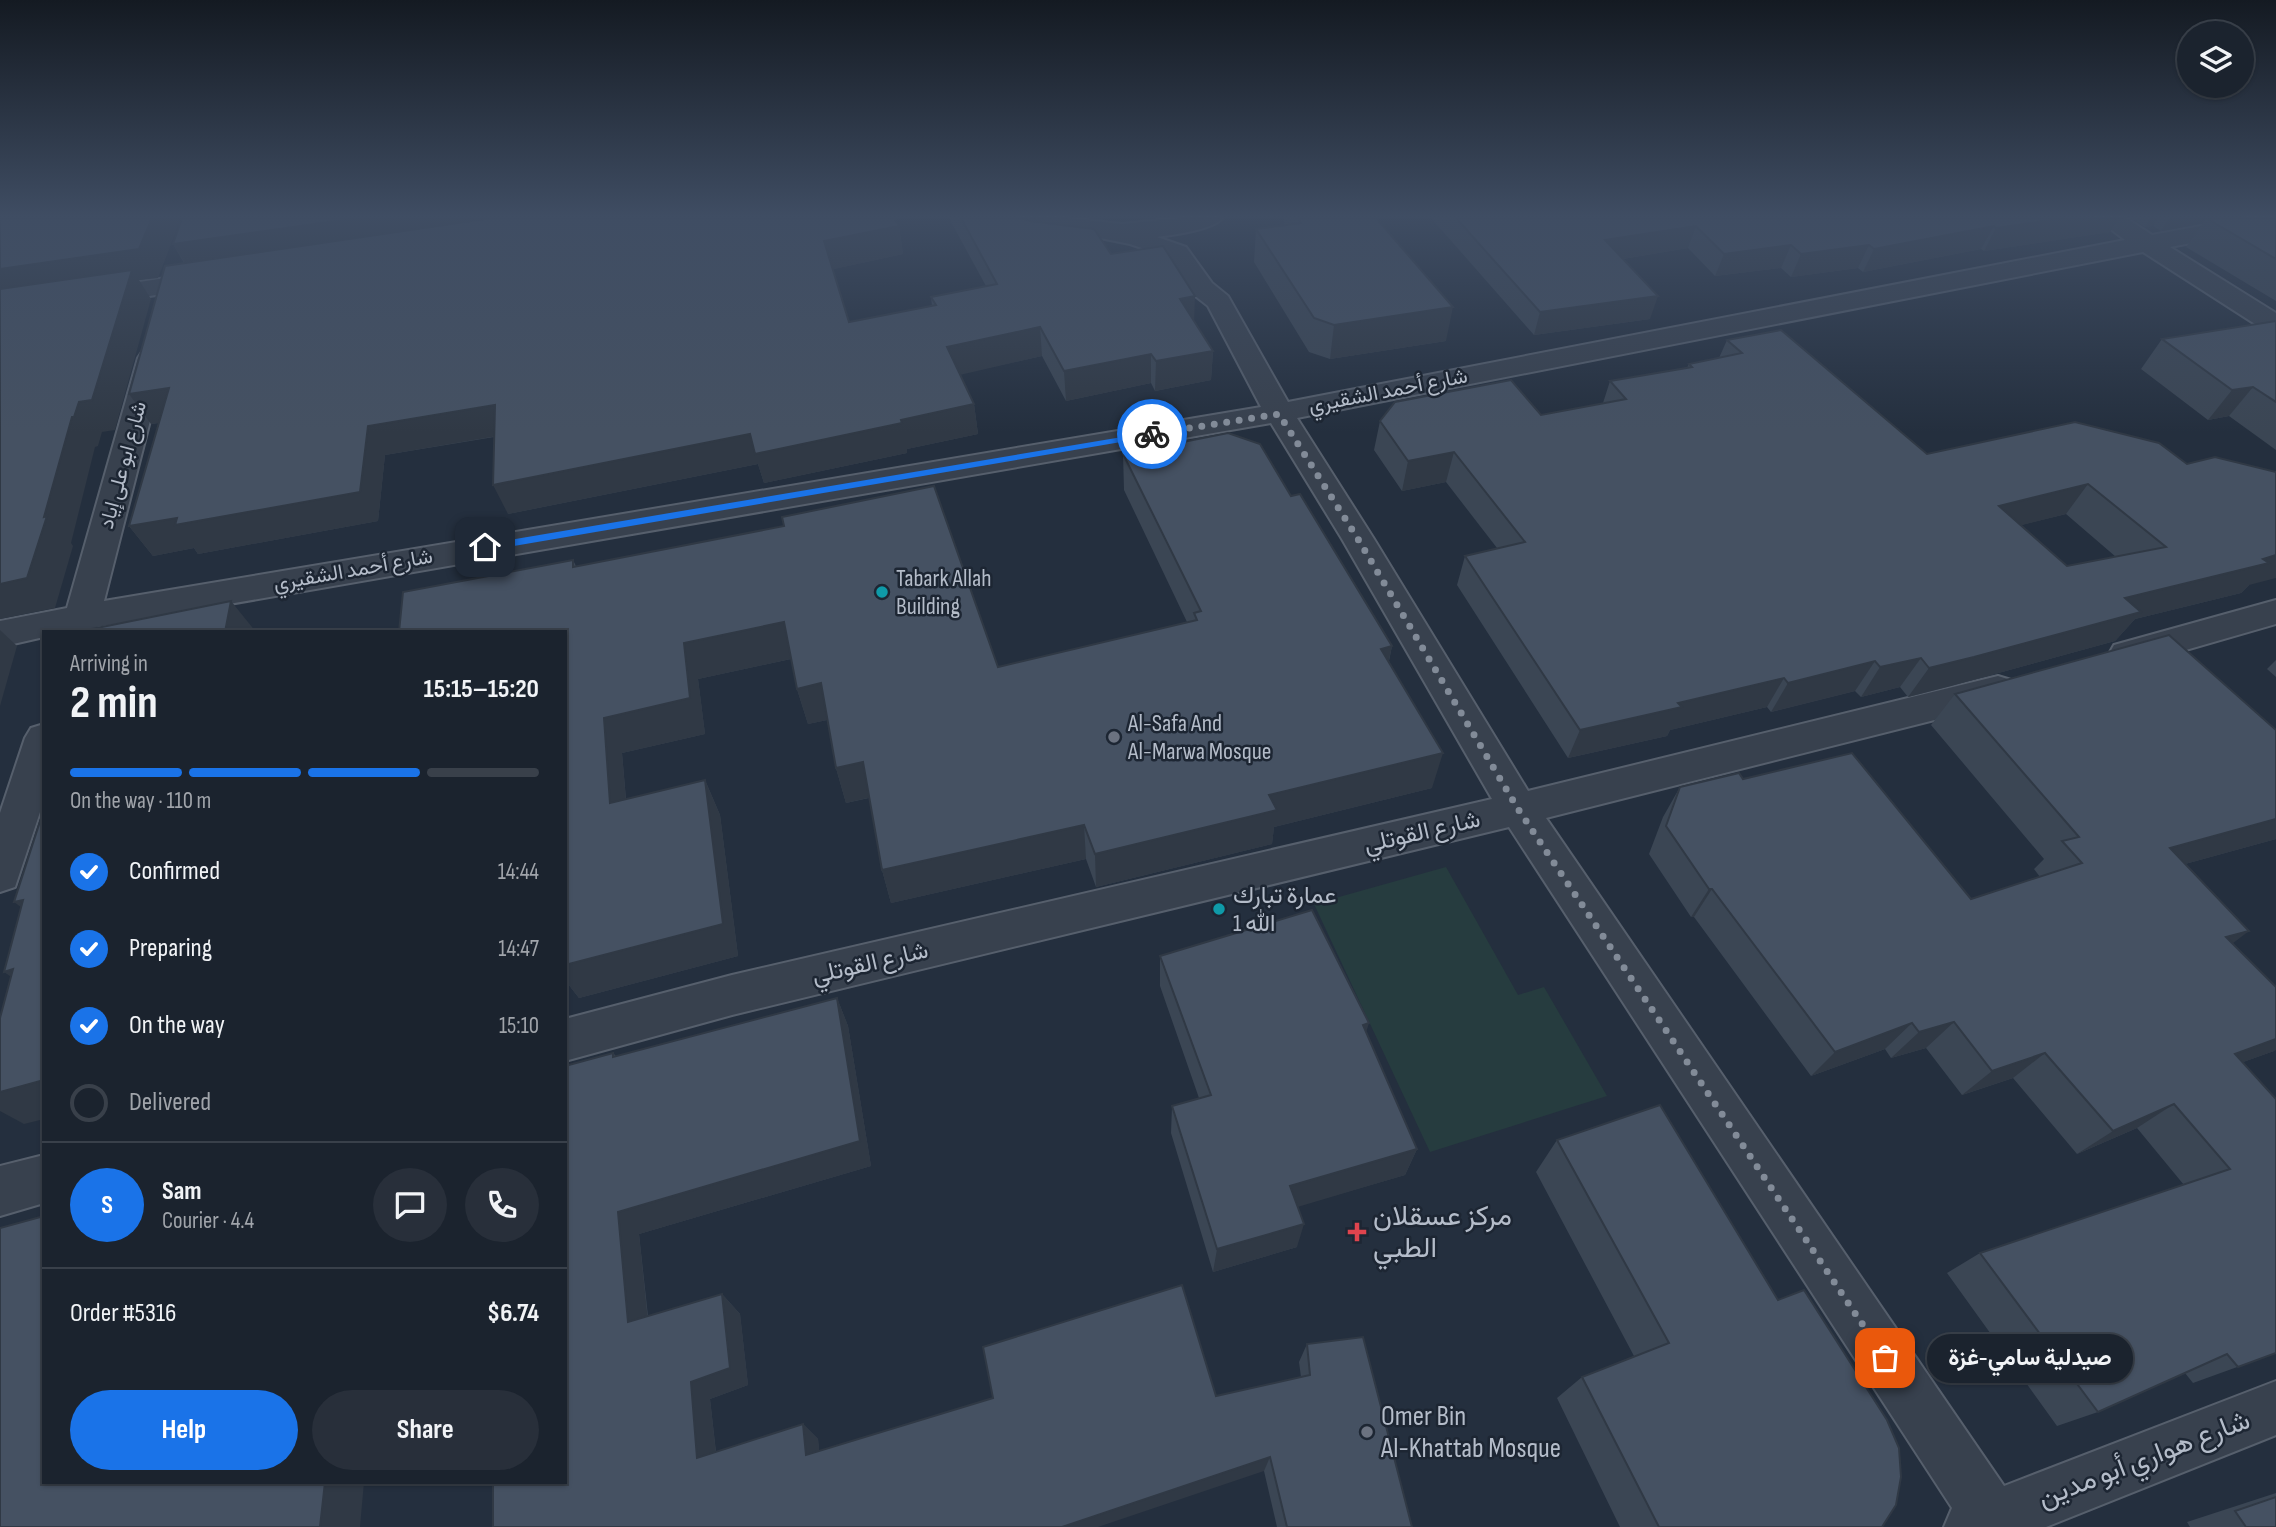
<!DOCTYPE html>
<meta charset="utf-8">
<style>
body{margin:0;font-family:"Sofia Sans Condensed",Vazirmatn,sans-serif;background:#282f3a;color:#f1f3f6;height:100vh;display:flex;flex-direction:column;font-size:26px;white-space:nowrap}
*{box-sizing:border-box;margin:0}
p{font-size:23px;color:#a0a4aa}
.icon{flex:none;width:38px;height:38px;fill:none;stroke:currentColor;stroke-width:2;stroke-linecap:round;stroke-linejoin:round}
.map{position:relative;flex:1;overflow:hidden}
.side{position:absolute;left:42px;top:630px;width:525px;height:854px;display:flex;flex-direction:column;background:#1b232e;border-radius:0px;box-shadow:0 2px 5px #0004,0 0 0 2px #39404a}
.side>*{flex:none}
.tools{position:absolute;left:2177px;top:21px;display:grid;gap:14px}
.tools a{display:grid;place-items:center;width:77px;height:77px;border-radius:50%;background:#1b232e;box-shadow:0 2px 5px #0004,0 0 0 2px #39404a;font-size:35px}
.pin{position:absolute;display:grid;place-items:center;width:60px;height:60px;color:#fff;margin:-30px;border-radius:14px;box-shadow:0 4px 10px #0006}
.courier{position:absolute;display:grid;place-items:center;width:70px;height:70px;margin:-35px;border:5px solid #1a73e8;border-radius:50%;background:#fff;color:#222;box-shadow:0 2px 9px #0007}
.bubble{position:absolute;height:49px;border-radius:24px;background:#1b232e;box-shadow:0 2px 5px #0004,0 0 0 2px #39404a;font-size:23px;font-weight:700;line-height:49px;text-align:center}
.headline em{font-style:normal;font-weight:700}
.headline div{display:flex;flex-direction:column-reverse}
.headline{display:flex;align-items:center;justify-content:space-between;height:119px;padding:0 28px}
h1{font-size:46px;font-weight:700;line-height:52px}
.bar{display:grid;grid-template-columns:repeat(4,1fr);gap:10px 7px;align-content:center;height:84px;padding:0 28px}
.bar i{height:9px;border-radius:5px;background:#39404a}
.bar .selected{background:#1a73e8}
.bar p{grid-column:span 4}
.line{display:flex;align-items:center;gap:18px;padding:0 28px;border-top:2px solid #39404a}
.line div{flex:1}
.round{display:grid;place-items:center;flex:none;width:74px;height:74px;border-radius:37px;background:#282f3a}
ol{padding:0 28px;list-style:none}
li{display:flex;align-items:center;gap:21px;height:77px}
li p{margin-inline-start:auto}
li .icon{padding:7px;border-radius:50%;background:#1a73e8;color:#fff;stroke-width:4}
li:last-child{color:#a0a4aa}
li i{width:38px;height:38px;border:4px solid #39404a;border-radius:50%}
.button{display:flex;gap:14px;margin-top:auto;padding:14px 28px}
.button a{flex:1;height:80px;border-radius:42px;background:#1a73e8;color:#fff;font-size:28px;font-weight:700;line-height:80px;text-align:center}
.button a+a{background:#282f3a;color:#f1f3f6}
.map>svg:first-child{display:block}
.green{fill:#263c3f}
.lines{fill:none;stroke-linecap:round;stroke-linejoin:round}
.minor-casing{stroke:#565f6c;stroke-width:4}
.minor{fill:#38414e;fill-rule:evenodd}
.wall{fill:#3b4654;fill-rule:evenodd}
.shaded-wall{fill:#303945}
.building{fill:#455162;stroke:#303945;stroke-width:2;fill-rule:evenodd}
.route{fill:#1a73e8}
.done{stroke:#828b98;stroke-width:7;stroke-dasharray:0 12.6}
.culture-dot{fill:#0f9aa8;stroke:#1d2633;stroke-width:2.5}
.worship-dot{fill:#6b7280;stroke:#1d2633;stroke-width:2.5}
.health-dot{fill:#e0444e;stroke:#1d2633;stroke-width:2.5}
.labels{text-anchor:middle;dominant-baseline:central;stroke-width:5;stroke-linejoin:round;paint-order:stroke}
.far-street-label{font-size:21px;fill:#b4bcc9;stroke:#1d2633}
.poi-label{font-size:24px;fill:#b4bcc9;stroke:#1d2633;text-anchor:start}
.street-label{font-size:24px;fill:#b4bcc9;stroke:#1d2633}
.near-poi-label{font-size:28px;fill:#b4bcc9;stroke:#1d2633;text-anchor:start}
.near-street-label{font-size:28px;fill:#b4bcc9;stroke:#1d2633}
</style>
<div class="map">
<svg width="2276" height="1527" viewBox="0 0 2276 1527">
<rect width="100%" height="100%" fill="#242f3e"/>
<path class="green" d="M1446 867 1518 995 1544 987 1607 1096 1430 1152 1314 904Z"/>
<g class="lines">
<defs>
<g id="minor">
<path d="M1022 218H1067L1122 224 1180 218H1222C1214 230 1172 235 1157 237L1186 247 1212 283 1228 296 1288 402 2125 240 2096 218H2126L2152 235 2244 218H2276V227L2170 247 2276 313V333L2266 331 2143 252 1297 418 1374 539 1528 791 1998 676 2011 680 2016 690 2011 700 1998 704 1546 818 2004 1486 2276 1381V1435L2046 1527H1944L1952 1508 1509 827 732 1015 565 1061V1019L732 975 1492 799 1342 539 1271 423 97 627 96 632H44V637L0 647V621L67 608 138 358 142 352 152 350 162 352 166 358 104 601 1261 407 1208 306 1194 295 1168 257 1130 244 1025 223Z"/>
<path d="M212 271 221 273 225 279 221 285 0 319V303Z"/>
<path d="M2276 600V624L2127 667 2114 663 2109 654 2114 645Z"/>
<path d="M44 724V800L15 887 0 892V813L25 738 31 728Z"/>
<path d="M44 1155V1203L0 1216V1166Z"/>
</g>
</defs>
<use href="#minor" class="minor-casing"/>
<use href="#minor" class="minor"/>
</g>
<g class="wall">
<path d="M950 218H1021L1111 254 1194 321 1213 351 1211 380 1155 391 1151 383 1066 401 1042 356 960 374 974 404 978 434 907 449V453L764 483 758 464 508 514 494 437 385 455 378 521 198 554 194 548 153 556 129 526 159 423 151 424 184 263 173 244 899 226 903 254 833 269 849 322 932 306 931 297 986 286 951 222Z"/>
<path d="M1284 218H1376L1446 341 1330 359 1309 352 1254 262 1256 229 1284 226Z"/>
<path d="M1431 218H2119L2110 232 1984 251 1981 249 1863 272 1858 268 1791 277 1781 268 1715 276 1688 248 1623 259 1650 319 1534 335Z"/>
<path d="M2131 218H2276V301L2186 247 2203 223 2161 231 2153 226 2145 227Z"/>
<path d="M2276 321V450L2229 416 2208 420 2141 369 2162 339Z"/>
<path d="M1727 340 1927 454 2187 464 2249 585 2241 593 2135 619 2115 641 1951 686 1908 697 1900 687 1861 697 1855 691 1771 712 1767 707 1670 730 1667 736 1568 758 1457 585 1465 556 1497 548 1446 482 1402 491 1374 450 1380 421 1541 415 1603 403 1610 381 1687 368 1689 364 1719 358ZM2066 514 2116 557 2067 566 2021 525Z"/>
<path d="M1123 454 1291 496 1392 646 1389 661 1432 788 1274 827 1272 844 1096 887 1086 859 891 903 882 870 869 798 846 803 836 768 827 720 808 724 797 689 791 659 698 679 705 734 622 753 626 799 705 780 720 815 738 956 579 998 565 980V632L573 560 576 566 998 667 1187 622 1124 490Z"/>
<path d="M2276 660V677L2267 669Z"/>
<path d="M1955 694 2276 730V839L2185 864 2233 943 2274 1051 2243 1062 2276 1353 2193 1383 2185 1373 2098 1412 2057 1426 1947 1273 1980 1253 2184 1185 2137 1128 2077 1154 2013 1078 1962 1095 1926 1048 1891 1058 1885 1049 1811 1076 1694 917H1691L1649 854 1663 817 1680 787 1743 779 1971 899 2040 877 2034 869 2044 859 1931 725Z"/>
<path d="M1160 956 1366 1032 1417 1149 1405 1175 1298 1206 1297 1247 1213 1272 1171 1133 1172 1106 1199 1098 1160 986Z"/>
<path d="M837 998 848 1026 871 1166 639 1234 648 1316 722 1294 740 1314 748 1385 710 1399 716 1452 803 1424 818 1439 819 1451 1216 1396 1301 1377 1299 1362 1307 1344 1412 1527H1277L1264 1471 493 1482 613 1053 616 1056Z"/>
<path d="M1557 1140 1882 1527H1620L1557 1398 1582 1377 1634 1356 1536 1172Z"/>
<path d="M2276 1493V1527H2190L2187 1522Z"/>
</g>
<g class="shaded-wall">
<path d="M152 218H181L158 278 139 280 151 299 115 430 102 432 98 446 95 447 71 543 73 546 55 608 0 619V584L44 517 0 301V269Z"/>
<path d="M357 218H567L191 273 173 244Z"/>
<path d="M2064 218H2119L2110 232 1984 251 1996 228Z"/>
<path d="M2151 218H2158L2153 226 2145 227Z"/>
<path d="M2169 218H2206L2203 223 2161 231Z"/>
<path d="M899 226 903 254 830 270 824 241Z"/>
<path d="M1696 226 1688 248 1598 263 1605 240Z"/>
<path d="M1994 226 1981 249 1863 272 1874 249Z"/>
<path d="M1791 245 1781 268 1715 276 1724 254Z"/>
<path d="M1869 245 1858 268 1791 277 1801 254Z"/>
<path d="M1195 296 1194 325 1180 299Z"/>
<path d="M1658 296 1650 319 1534 335 1540 312Z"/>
<path d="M1453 307 1446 341 1330 359 1334 325Z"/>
<path d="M1040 327 1042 356 951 377 947 347Z"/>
<path d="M1213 351 1211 380 1155 391 1156 361Z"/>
<path d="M1151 354V383L1066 401 1064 371Z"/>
<path d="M2253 387 2229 416 2208 420 2232 390Z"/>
<path d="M169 388 190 418 151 424 129 394Z"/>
<path d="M974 404 978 434 907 449V453L764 483 758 464 508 514 493 485 750 434 901 420Z"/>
<path d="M495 405 509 434 385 455 378 521 198 554 194 548 153 556 129 526 177 518 368 426Z"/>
<path d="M1454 452 1446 482 1402 491 1408 461Z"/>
<path d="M2088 484 2066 514 1979 536 1999 506Z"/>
<path d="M2276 555V578L2249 585 2241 593 2135 619 2115 641 1951 686 1908 697 1929 668 2125 598Z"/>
<path d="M231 601 256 632H225Z"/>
<path d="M784 622 795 658 698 679 705 734 622 753 629 837 610 803 604 718 684 643Z"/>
<path d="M0 630 17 646 0 706Z"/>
<path d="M1392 646 1384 682 1381 649Z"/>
<path d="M1921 658 1900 687 1861 697 1880 667Z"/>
<path d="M1875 661 1855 691 1771 712 1788 683Z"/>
<path d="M1784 678 1767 707 1670 730 1667 736 1568 758 1580 730 1678 703Z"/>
<path d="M821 683 832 719 808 724 797 689Z"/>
<path d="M1443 753 1432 788 1274 827 1272 844 1096 887 1095 854 1269 795Z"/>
<path d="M863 762 872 797 846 803 836 768Z"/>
<path d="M705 780 720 815 738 956 579 998 565 980V965Z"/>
<path d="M2276 819V839L2138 877 2170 848Z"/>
<path d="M1084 825 1086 859 891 903 882 870Z"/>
<path d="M1709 889H1712L1694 917H1691Z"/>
<path d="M23 900 44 924 14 902Z"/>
<path d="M2249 931 2212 959 2226 937Z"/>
<path d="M13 969 44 999 4 972Z"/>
<path d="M837 998 848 1026 871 1166 639 1234 650 1341 628 1322 618 1212Z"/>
<path d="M1954 1022 1926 1048 1891 1058 1919 1032Z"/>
<path d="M1369 1023 1360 1052 1363 1025Z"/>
<path d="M1912 1023 1885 1049 1811 1076 1835 1052Z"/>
<path d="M2276 1039V1050L2274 1051 2196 1079 2235 1054Z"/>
<path d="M2045 1053 2013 1078 1962 1095 1992 1071Z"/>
<path d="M44 1080V1119L24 1124 0 1111V1092Z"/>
<path d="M2174 1104 2137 1128 2077 1154 2113 1131Z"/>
<path d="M1417 1149 1405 1175 1284 1211 1290 1186Z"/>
<path d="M1304 1224 1297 1247 1213 1272 1217 1249Z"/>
<path d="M722 1294 740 1314 748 1385 710 1399 718 1472 697 1458 691 1382Z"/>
<path d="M803 1424 818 1439 821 1469 806 1455Z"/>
<path d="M1270 1457 1264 1471 1098 1527H1062Z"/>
<path d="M325 1482H364L360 1527H320Z"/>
</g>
<g class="building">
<path d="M0 218H152L139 249 0 269Z"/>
<path d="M182 218H357L173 244Z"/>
<path d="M492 218H894L899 226 824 241 849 322 936 305 931 297 997 284 961 218H1021L1030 221 1094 229 1111 254 1163 246 1195 296 1180 299 1213 351 1156 361 1151 354 1064 371 1040 327 947 347 974 404 901 420 902 423 755 454 750 434 493 485 495 405 368 426 360 492 175 525 177 518 129 526 169 388 129 394 165 266Z"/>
<path d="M1298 218H1376L1453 307 1334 325 1314 318 1256 229 1301 223Z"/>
<path d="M1456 218H2064L1996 228 1994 226 1874 249 1869 245 1801 254 1791 245 1724 254 1696 226 1605 240 1658 296 1540 312Z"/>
<path d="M2206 218H2276V259Z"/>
<path d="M132 270 92 400 79 402 74 417H72L44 517 47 516 27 578 0 584V289Z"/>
<path d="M2276 321V402L2253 387 2232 390 2162 339Z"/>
<path d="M1781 330 1927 454 2075 422 2159 443 2187 464 2215 457 2276 472V555L2263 559 2269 563 2125 598 2141 612 1974 657 1929 668 1921 658 1880 667 1875 661 1788 683 1784 678 1678 703 1682 707 1580 730 1465 556 1525 542 1454 452 1408 461 1380 421 1395 402 1511 380 1541 415 1626 399 1610 381 1692 367 1689 364 1742 353 1727 340ZM2088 484 2166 547 2067 566 1999 506Z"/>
<path d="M1228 433 1260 444 1291 496 1300 494 1392 646 1381 649 1443 753 1269 795 1277 810 1095 854 1084 825 882 870 863 762 836 768 821 683 797 689 784 622 684 643 690 698 604 718 610 803 705 780 723 924 565 965V632H399L403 592 573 560V567L784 526 782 517 934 486 998 667 1197 620 1194 613 1201 611 1123 454Z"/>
<path d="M231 601 225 632H77Z"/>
<path d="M2169 635 2276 730V819L2170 848 2249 931 2226 937 2276 987V1039L2235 1054 2276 1099V1353L2238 1367 2227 1354 2098 1412 1980 1253 2230 1169 2174 1104 2113 1131 2045 1053 1992 1071 1954 1022 1919 1032 1912 1023 1835 1052 1712 889H1709L1666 826 1680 787 1739 773 1743 779 1852 753 1971 899 2082 863 2062 841 2079 837 1955 694Z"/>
<path d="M44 809V1080L0 1092V1018L13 969 4 972 23 900 14 902Z"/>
<path d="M1312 910 1369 1023 1363 1025 1417 1149 1290 1186 1304 1224 1217 1249 1172 1106 1211 1095 1160 956Z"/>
<path d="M837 998 860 1141 618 1212 628 1322 722 1294 730 1368 691 1382 697 1458 803 1424 806 1455 993 1398 983 1347 1182 1285 1216 1396 1310 1375 1307 1344 1363 1337 1412 1527H1287L1270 1457 1062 1527H493V1482H565V1066L613 1053V1057Z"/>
<path d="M1660 1105 1778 1300 1804 1290 1887 1420 1899 1448 1901 1477 1896 1505 1882 1527H1659L1582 1377 1669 1343 1557 1140Z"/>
<path d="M44 1216V1482H325L320 1527H0V1228Z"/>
<path d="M2276 1497V1527H2246L2235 1511Z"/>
</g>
<linearGradient id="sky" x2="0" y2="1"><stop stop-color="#141a22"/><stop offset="0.5" stop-color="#3f4d63"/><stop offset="1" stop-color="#3f4d63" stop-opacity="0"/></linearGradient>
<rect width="2276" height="432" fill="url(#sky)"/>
<path class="route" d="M1152 432 1157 434 1156 436 485 551 480 547 485 544Z"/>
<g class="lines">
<path class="done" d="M1152 434 1279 414 1358 539 1518 809 1885 1358"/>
</g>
<g class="culture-dot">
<circle cx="882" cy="592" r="7"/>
<circle cx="1219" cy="909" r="7"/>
</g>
<g class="worship-dot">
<circle cx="1114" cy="737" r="7"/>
<circle cx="1367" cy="1432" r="7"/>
</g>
<path class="health-dot" d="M1353.5 1221.5h7v7h7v7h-7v7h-7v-7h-7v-7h7z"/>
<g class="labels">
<g class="far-street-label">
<text transform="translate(1388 391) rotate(-11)">شارع أحمد الشقيري</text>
<text transform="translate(123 465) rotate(-75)">شارع ابو على إياد</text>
<text transform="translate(353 570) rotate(-10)">شارع أحمد الشقيري</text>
</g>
<g class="poi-label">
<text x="896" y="578">Tabark Allah<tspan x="896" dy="28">Building</tspan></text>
<text x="1128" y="723">Al-Safa And<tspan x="1128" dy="28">Al-Marwa Mosque</tspan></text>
<text x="1233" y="895">عمارة تبارك<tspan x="1233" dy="28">الله 1</tspan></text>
</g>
<g class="street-label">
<text transform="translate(1422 832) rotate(-13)">شارع القوتلي</text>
<text transform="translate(870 963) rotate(-13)">شارع القوتلي</text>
</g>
<g class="near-poi-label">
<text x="1373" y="1216">مركز عسقلان<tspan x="1373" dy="32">الطبي</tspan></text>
<text x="1381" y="1416">Omer Bin<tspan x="1381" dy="32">Al-Khattab Mosque</tspan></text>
</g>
<g class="near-street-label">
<text transform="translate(2144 1459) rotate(-21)">شارع هواري أبو مدين</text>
</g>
</g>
</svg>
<div class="tools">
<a><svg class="icon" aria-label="layers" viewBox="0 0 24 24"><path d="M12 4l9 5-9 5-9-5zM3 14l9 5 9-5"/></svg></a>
</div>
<div class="pin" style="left:1885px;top:1358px;background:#ea580c"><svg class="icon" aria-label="bag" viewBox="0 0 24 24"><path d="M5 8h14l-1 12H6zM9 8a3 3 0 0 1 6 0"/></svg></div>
<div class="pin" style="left:485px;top:547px;background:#1f2937"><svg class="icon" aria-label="home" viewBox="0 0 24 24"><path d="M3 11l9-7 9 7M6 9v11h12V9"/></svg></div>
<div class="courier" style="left:1152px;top:434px"><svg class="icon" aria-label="bike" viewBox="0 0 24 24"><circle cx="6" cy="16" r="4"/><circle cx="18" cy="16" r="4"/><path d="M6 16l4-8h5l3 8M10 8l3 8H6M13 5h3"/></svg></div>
<div class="bubble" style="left:1927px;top:1334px;width:206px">صيدلية سامي-غزة</div>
<section class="side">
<div class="headline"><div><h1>2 min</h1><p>Arriving in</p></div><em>15:15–15:20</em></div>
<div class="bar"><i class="selected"></i><i class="selected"></i><i class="selected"></i><i></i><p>On the way · 110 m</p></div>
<ol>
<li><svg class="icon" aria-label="check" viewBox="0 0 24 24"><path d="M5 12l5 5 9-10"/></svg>Confirmed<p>14:44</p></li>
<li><svg class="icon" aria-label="check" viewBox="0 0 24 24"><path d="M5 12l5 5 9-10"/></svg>Preparing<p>14:47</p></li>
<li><svg class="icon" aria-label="check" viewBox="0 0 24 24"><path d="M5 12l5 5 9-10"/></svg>On the way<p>15:10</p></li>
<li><i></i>Delivered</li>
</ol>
<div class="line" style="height:126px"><b class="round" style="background:#1a73e8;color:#fff">S</b><div><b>Sam</b><p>Courier · 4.4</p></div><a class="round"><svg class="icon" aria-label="chat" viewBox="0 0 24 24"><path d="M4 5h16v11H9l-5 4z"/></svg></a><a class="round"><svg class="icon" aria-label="phone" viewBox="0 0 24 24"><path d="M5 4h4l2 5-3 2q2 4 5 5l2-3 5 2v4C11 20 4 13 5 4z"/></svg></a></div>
<div class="line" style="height:91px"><div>Order #5316</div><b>$6.74</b></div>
<div class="button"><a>Help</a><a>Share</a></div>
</section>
</div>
